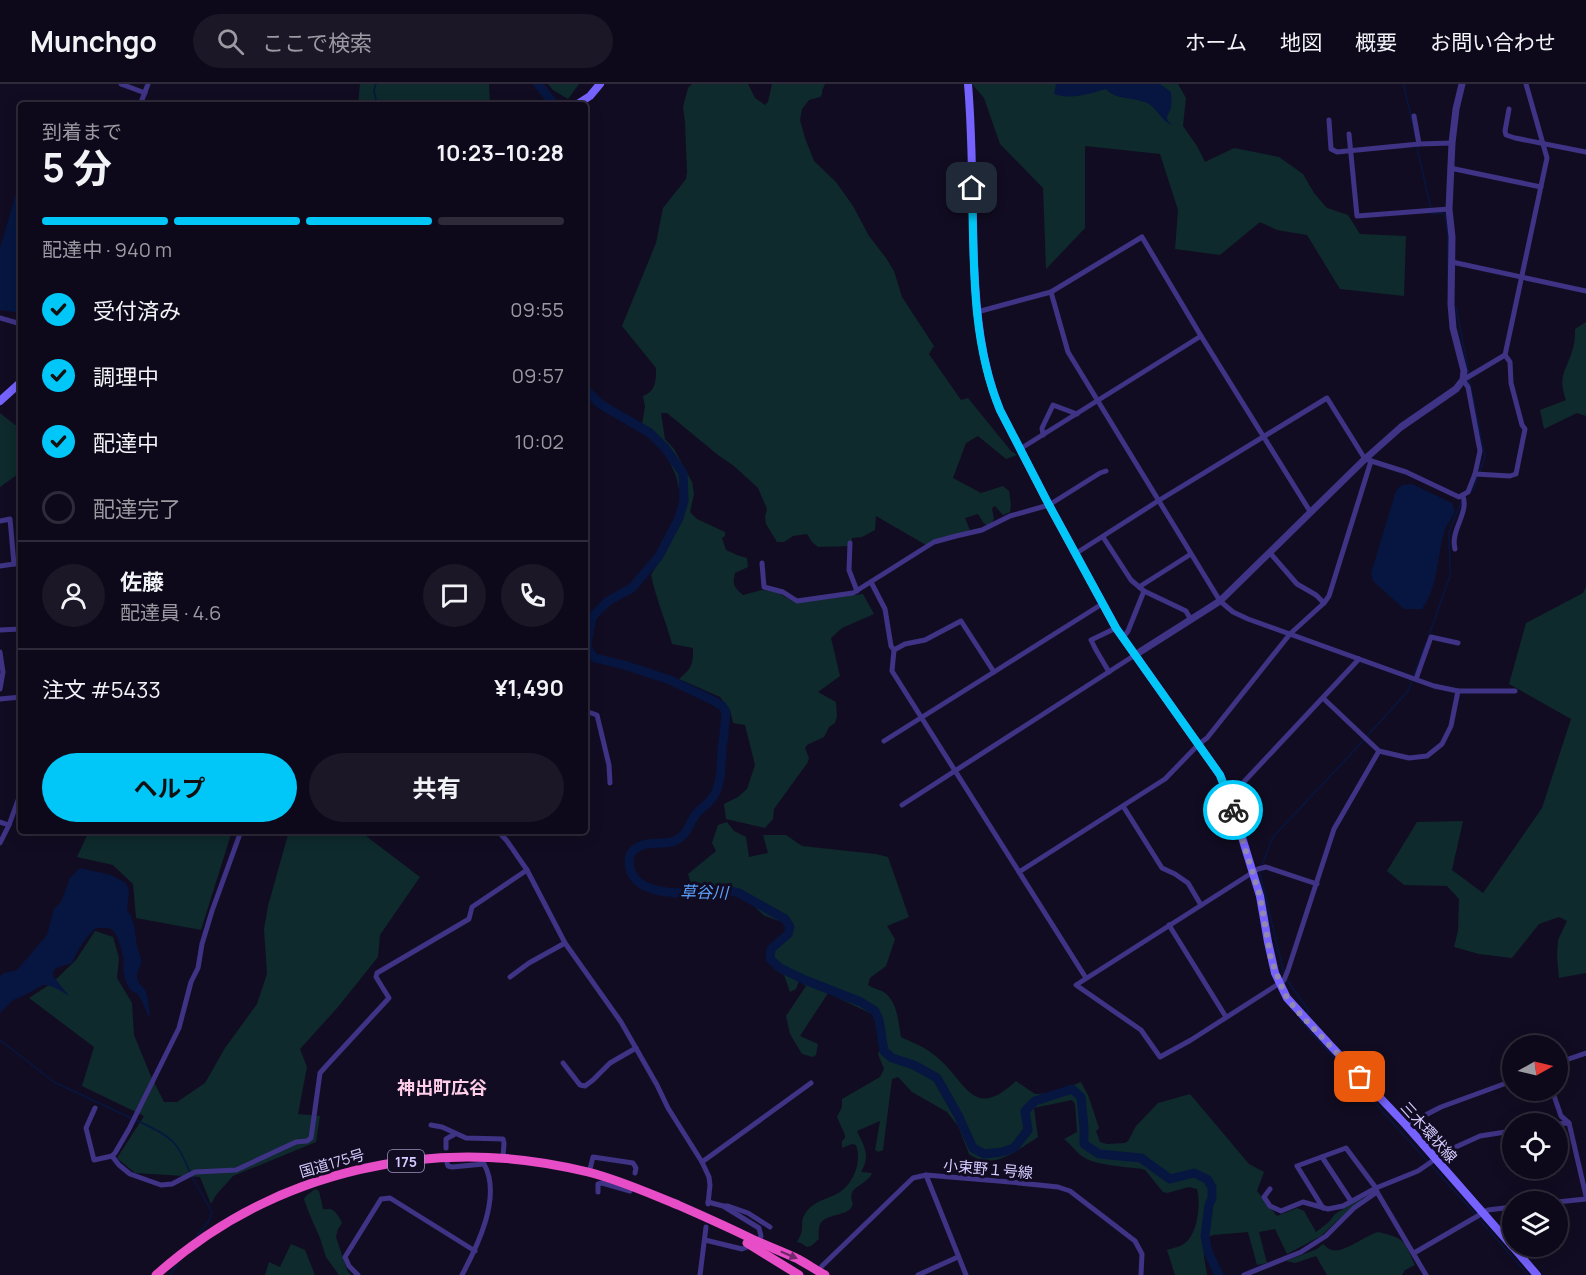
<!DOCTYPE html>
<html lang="ja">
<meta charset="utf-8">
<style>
body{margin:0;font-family:Manrope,"Noto Sans JP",sans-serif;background:#1c1727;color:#f1f3f6;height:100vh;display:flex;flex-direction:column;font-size:22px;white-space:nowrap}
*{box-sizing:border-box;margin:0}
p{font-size:20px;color:#9b9aa2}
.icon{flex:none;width:33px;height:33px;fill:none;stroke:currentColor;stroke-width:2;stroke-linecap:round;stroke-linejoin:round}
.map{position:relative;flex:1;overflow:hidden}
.details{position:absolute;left:18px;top:18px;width:570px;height:732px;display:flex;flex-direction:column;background:#0e091a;border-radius:6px;box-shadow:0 3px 15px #0003,0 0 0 2px #2e2a39}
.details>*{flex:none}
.needle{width:39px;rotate:82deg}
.controls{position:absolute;left:1502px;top:951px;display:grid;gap:12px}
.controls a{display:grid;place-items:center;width:66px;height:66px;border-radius:50%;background:#0e091a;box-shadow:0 3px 15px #0003,0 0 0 2px #2e2a39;font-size:30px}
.pin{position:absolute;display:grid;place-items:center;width:51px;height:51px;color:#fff;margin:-26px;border-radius:12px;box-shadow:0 3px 9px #0006}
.courier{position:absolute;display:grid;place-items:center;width:60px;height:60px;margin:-30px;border:4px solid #00c7f7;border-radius:50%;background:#fff;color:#222;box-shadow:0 2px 8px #0007}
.headline em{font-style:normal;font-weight:700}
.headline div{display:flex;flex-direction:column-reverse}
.headline{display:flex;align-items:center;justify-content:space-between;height:102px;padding:0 24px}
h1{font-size:39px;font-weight:700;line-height:45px}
.bar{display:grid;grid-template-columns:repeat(4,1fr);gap:9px 6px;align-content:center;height:72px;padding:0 24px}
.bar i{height:8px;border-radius:4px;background:#2e2a39}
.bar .current{background:#00c7f7}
.bar p{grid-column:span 4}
.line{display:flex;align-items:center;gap:15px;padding:0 24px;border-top:2px solid #2e2a39}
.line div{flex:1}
.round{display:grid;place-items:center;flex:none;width:63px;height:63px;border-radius:32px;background:#1c1727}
ol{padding:0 24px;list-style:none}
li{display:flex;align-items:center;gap:18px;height:66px}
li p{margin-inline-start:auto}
li .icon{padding:6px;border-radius:50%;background:#00c7f7;color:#111;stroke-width:4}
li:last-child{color:#9b9aa2}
li i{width:33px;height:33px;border:3px solid #2e2a39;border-radius:50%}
.action{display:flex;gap:12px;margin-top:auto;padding:12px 24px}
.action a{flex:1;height:69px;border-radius:36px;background:#00c7f7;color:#111;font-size:24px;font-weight:700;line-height:69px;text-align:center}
.action a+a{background:#1c1727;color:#f1f3f6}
header{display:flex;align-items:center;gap:36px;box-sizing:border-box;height:84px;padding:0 30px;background:#0e091a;border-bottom:2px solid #2e2a39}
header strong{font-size:28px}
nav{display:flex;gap:33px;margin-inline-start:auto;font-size:21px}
.search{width:420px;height:54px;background:#1c1727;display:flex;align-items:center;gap:15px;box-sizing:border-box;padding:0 21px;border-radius:33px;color:#9b9aa2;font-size:22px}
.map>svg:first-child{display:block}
.green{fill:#0e2a2c}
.water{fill:#061640}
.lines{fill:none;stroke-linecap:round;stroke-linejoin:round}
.stream{stroke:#061640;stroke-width:1.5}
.river{stroke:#061640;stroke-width:9}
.minor{stroke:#3e3384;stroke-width:5}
.tertiary{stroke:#3e3384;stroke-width:7}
.secondary{stroke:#7663ff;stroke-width:8}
.trunk{stroke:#e74dc6;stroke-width:9}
.oneway{fill:#72296c}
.done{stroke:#9289b2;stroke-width:6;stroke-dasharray:0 10.8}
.route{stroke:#00c7f7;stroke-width:8}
.labels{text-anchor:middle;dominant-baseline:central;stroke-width:6;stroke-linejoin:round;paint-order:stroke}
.shield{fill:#120c22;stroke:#9c92bd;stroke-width:1.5}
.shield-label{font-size:14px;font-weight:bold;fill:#d7ccff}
.street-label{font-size:15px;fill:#d7ccff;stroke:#120c22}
.water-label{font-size:16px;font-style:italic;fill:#5aa3ff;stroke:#120c22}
.quarter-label{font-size:18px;font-weight:bold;fill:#ffcee9;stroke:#120c22}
</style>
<header>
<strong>Munchgo</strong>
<div class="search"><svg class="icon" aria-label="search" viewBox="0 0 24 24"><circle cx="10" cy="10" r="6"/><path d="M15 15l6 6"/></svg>ここで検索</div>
<nav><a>ホーム</a><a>地図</a><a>概要</a><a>お問い合わせ</a></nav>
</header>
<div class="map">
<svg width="1586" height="1191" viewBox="0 0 1586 1191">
<rect width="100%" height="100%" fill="#120c22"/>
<g class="green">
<path d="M360 0H489L490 21H358Z"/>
<path d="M548 0H579L568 15 553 6Z"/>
<path d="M692 0H748L755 14 765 21 768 18 772 0H825L822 7V10L820 13 809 16 802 25 800 36 805 54 814 77 836 98 853 122 869 152 886 174 894 187 902 213 934 262 929 270 961 316 968 314 1011 367 1017 371 1006 375 978 352 966 359 953 394 981 409 1003 402 1009 407 1011 421 1010 428 1003 431 995 422 992 424 994 435 991 441C983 443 982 435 978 430L965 434 970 446 926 461 876 432 875 446 862 453 852 454 851 462 818 463 812 458 807 450 793 452 784 458H777L766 440 765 433 767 425 758 404 734 382 718 371 667 329H661L665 355 674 365 692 398 694 410 690 428 697 435 725 448V452L722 454 726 466 737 471 747 474 748 483 735 489C732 501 734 503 743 511L762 506 777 508 796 519 863 510 874 530 842 544 831 554 840 592 818 608 836 618 837 632 835 639 829 643 824 653 807 661 805 664 809 674 808 678 774 725 773 735 765 744 726 735 724 720 738 713 747 705 755 681 745 641 733 639 730 626 720 613 679 595C692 584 693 581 693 564L672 560C666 537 656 515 651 491L672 456 682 418 676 392 666 370 652 354 641 346 645 323 643 312C656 307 656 297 656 284L622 242 656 159 663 124 686 95 687 88 685 38 683 23 688 4Z"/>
<path d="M972 0H1178L1186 14 1183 42 1197 62 1205 78 1234 64 1279 73 1303 90 1314 109 1327 124 1348 131 1360 150 1406 152 1404 212 1340 205 1307 151 1277 146 1260 138 1220 171 1175 165 1178 126 1160 70 1085 62V144L1046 185 1043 104 1000 60 984 14Z"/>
<path d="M1586 238V332L1577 329 1544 345 1540 326 1566 316C1557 290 1567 287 1573 264 1575 258 1575 251 1575 245Z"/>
<path d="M0 329 15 341 21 339V388L0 403Z"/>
<path d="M1586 503V889L1559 894 1557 872 1558 856 1567 837 1559 833 1539 840 1512 874 1479 870 1454 863 1458 847 1459 815 1447 802 1404 801 1387 787 1417 738 1463 737 1452 786 1483 809 1542 724 1571 635 1509 600 1526 539 1583 509Z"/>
<path d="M727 738 734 747 746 753 749 773 768 769 763 751H786L802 762 876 770 888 773 909 833 887 842 895 855 886 882 870 894 868 901C873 904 877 905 882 907 898 916 898 938 901 953 914 959 927 964 938 974 967 999 973 1037 1016 997L1035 1010 1054 1009 1081 998 1088 1011 1099 1044 1096 1047 1100 1058 1107 1060 1125 1059 1128 1057 1136 1042 1158 1019 1190 1010 1249 1080 1264 1088 1257 1107 1277 1132 1297 1124 1304 1127 1316 1148 1329 1138 1335 1130 1361 1114 1362 1116 1338 1136 1321 1152 1287 1170 1275 1145 1259 1148 1267 1179 1257 1181 1248 1148 1213 1151 1204 1155V1173L1207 1191H1175L1167 1166C1172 1164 1181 1163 1185 1159 1198 1149 1201 1119 1197 1105L1189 1103 1167 1109 1163 1108 1145 1086 1142 1085C1127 1083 1096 1081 1085 1074 1077 1070 1072 1061 1064 1055L1077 1048 1075 1020 1072 1016 1034 1024 1038 1053C1017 1066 993 1088 969 1070L958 1042 947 1028 912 1008 898 993 892 995 883 1066 878 1068 875 1066 880 1037 857 1047C864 1062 871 1072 861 1088L872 1089C868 1099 854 1102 852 1109 849 1116 857 1120 849 1126 840 1133 819 1130 819 1146 818 1149 819 1152 819 1155L811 1162 807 1163 801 1159 797 1158C798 1155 800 1153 801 1150 804 1140 799 1137 807 1127 815 1116 829 1115 840 1108 854 1098 862 1078 856 1061L852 1060 842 1064V1057L845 1054V1051L837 1033 842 1023V1015L880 993 884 985 878 970C885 957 888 949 882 935L828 909 800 952 818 960 816 971 813 973 802 970 790 950 786 932 806 902 799 897 796 905 790 908 784 891 775 886 768 877 775 864 791 849 782 838 765 832 733 804 693 805 688 790 716 767 712 759 718 741Z"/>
<path d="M89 747H232L201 846 136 834 133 800 113 781 77 773Z"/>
<path d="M289 747H362L366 752 420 793 380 851 378 873 338 923 300 965 307 983 298 1030 320 1032 316 1058 233 1092 216 1111 211 1120 200 1093 135 1089 117 1074 144 1032 82 1002 94 963 29 914 52 899 76 876 95 847 113 853 119 874 117 894 132 919 134 951 150 990 164 1018H177L205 999 225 964 257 920 267 890 264 845 268 822Z"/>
<path d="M315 1105 319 1107 323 1125C325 1126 328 1125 330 1125 336 1126 340 1135 342 1139L338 1145 336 1153 347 1186 351 1191H339L326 1173 320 1154 309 1129 304 1115 306 1112Z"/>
<path d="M1378 1148C1406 1155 1403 1155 1415 1181L1405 1186 1402 1191H1327L1316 1172 1295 1179 1286 1177 1317 1165 1323 1160C1326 1162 1328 1165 1332 1166 1345 1169 1366 1151 1378 1148Z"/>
<path d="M291 1160 305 1166 315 1191H265L269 1178 280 1183Z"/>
</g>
<g class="water">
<path d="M1056 0H1160L1171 8C1171 13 1172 19 1171 24 1168 33 1163 34 1173 41 1161 38 1158 24 1147 19 1134 13 1115 16 1106 5 1088 10 1072 16 1054 10Z"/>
<path d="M21 92V229L0 226V164Z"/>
<path d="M1412 400 1452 419 1455 428C1452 434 1446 441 1444 448 1437 474 1438 503 1422 525H1404L1373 497 1371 489 1396 407 1402 401Z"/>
<path d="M80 784 111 791 126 799 129 807 127 826C137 840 134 850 138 866 139 871 142 873 141 879 141 884 136 887 137 892 137 900 143 902 146 908 148 914 149 925 150 931H148C145 924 143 918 139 912 133 905 138 912 131 906 125 900 122 884 124 877 122 868 119 850 111 845 107 843 101 844 96 844 85 854 78 865 72 879L56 884 53 888V892L69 912C61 907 53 901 43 901L23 912 13 916 0 929V892L4 889 17 886 47 851 54 825 61 818 70 794Z"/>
</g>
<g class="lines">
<g class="stream">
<path d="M376 0 374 6 377 21"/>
<path d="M1402 0 1404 2 1416 55"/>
<path d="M1417 63 1432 130 1443 129 1445 131 1448 153V200"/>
<path d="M1456 223 1469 290"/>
<path d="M1469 295 1485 373 1474 404 1470 408"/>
<path d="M1429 551 1450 492 1449 448 1462 416"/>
<path d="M1367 652 1408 607 1426 559"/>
<path d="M1262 781 1273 753 1364 656"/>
<path d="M1261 785 1260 789 1284 889"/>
<path d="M1287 896 1309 927 1306 931"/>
<path d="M1303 935 1301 937 1475 1130"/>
<path d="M0 956 54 998 131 1034"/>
<path d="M136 1036C168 1052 177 1053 190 1089"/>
<path d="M192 1093 212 1128 209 1137 196 1153"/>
<path d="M1478 1134 1528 1191"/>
<path d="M170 1191 178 1180"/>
</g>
<g class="river">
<path d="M538 0 555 21"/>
<path d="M585 305 600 320 650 349 665 364 683 389 684 417 679 434 659 472 632 504 608 517 592 533 587 560 590 569 595 574 624 581 670 596 714 617 722 622 726 628C725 640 724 652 722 664 721 681 722 699 713 713 708 721 699 725 694 733 688 743 686 752 675 757 661 762 643 755 632 768 628 773 629 779 630 785 639 818 705 808 731 807L739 809 785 835 790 843 788 850 771 865 770 875 780 884 805 896 861 918 875 927 879 936 884 967 892 974 914 981 937 994 958 1031 973 1064 984 1070 1002 1068 1014 1064 1028 1046 1025 1027 1035 1017 1072 1005 1081 1013 1084 1043V1060L1099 1070 1141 1074 1170 1095 1194 1089 1207 1095 1212 1103V1114L1209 1121 1205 1152 1208 1168 1219 1191"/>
</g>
<g class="minor">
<path d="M121 0 145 9"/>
<path d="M140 21 148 0"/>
<path d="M1509 25 1505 47 1506 51 1515 54 1586 68"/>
<path d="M1414 32 1419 60"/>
<path d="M1329 36 1331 65 1337 68 1419 60 1452 59"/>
<path d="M1349 50 1357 132 1449 125"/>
<path d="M1450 84 1541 103"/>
<path d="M1452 178 1586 207"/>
<path d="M1051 208 1068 268 1220 517 1233 528 1248 535 1434 602 1458 607H1515"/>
<path d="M977 228 1051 208 1142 153 1201 252 1311 429"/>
<path d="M0 234 21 240"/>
<path d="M1043 351 1042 344 1053 321 1077 330"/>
<path d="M1020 365 1201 252"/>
<path d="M1475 390 1510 392 1516 390 1525 345 1522 341 1511 299 1510 278 1505 271"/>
<path d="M0 437 10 435 14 480"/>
<path d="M1103 453 1131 496 1144 507 1186 527 1191 536"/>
<path d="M850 459 849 486 857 507"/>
<path d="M1455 465C1450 446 1469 430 1463 412"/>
<path d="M1270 469 1297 500 1316 511 1324 519"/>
<path d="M1075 470 1158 417 1327 314 1365 375 1406 388 1459 413 1468 408 1475 390 1480 367 1468 303 1463 296 1505 271 1547 74 1526 0"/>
<path d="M762 479 764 503 783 508 797 517 853 509 934 458 956 452 982 446 1010 432 1049 421 1100 389 1106 387"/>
<path d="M0 482 21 479"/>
<path d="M871 498 885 525 891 562 894 566 892 587 1086 894"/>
<path d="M1139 503 1191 470"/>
<path d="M0 546 21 545"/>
<path d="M1123 554 1128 547 1144 507"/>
<path d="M894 566 905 560 925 556 961 537 994 588 1102 520"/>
<path d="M0 568 3 588 0 605"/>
<path d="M1109 588 1096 566 1091 556 1116 544"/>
<path d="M1416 595 1431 553 1458 559"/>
<path d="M1323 614 1379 667 1409 674 1427 672 1442 660 1451 642 1458 607"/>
<path d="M0 615 21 613"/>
<path d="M585 627 597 631 609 681 610 699"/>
<path d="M884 657 994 588"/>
<path d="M1227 707 1240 702 1359 575"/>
<path d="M902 721 1135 571"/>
<path d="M1123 722 1162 784 1175 790 1188 799 1201 821"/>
<path d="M0 738 9 741"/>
<path d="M498 747 507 757 527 786 565 859 621 938 657 1001 668 1024 702 1078 709 1093 710 1101 708 1120"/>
<path d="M0 759 9 741 21 708"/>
<path d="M1019 788 1165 695 1199 660 1207 654 1290 550 1324 519 1329 512 1371 377"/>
<path d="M1317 800 1266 783 1258 785 1076 901 1141 946 1160 973 1191 956 1280 899 1284 896 1288 886 1334 745 1379 667"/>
<path d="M1169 841 1226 933"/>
<path d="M510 893 529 879 565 859"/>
<path d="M563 979 580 1001 585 1002 593 996 610 979 636 964"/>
<path d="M1557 979 1586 969"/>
<path d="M1552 1006 1561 1032 1569 1039 1586 1112"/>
<path d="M95 1024 86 1044 94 1076 112 1072 115 1069 129 1045 179 944 191 898 198 884 202 860 212 827 241 747"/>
<path d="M1557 1040 1569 1039"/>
<path d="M431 1041 442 1043 466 1054 503 1055 504 1059 503 1074"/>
<path d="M1406 1041 1441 1023 1512 997"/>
<path d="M446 1064V1055L455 1050"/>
<path d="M112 1072 119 1081 130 1090 161 1101 172 1100 195 1088 236 1086 296 1058 307 1057 311 1054 320 989 328 980 389 914 376 893 377 889 469 835 472 823 527 786"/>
<path d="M1322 1073 1351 1117"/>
<path d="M702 1078 811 999"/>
<path d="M447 1079 448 1082 452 1083 484 1080C502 1112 478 1161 462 1191"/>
<path d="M589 1089 593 1073 633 1079 636 1084 635 1089"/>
<path d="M926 1091 966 1191"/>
<path d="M1270 1105 1264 1113 1270 1122 1281 1127 1303 1118 1328 1125 1343 1122 1376 1104 1418 1087 1447 1067 1480 1052 1512 1047"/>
<path d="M598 1108V1100L602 1099 630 1107"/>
<path d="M1377 1108 1426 1191"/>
<path d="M708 1118 723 1122 759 1144 761 1152 759 1158"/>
<path d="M1557 1118 1586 1115"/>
<path d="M724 1122H728L748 1129 770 1143"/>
<path d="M1323 1124 1297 1082 1346 1064 1376 1104"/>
<path d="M705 1156 742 1165 750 1162"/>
<path d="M1414 1169 1488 1126 1512 1123"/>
<path d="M822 1182 913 1094 926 1091 1010 1098 1058 1103 1070 1107 1135 1157 1142 1170 1141 1191"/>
<path d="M358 1191 349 1182 345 1173 381 1115 390 1114 475 1167"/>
<path d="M700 1191 706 1143"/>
<path d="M918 1191 958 1173"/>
<path d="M1244 1191 1301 1168 1326 1152 1354 1124 1377 1108 1376 1104"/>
</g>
<path class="tertiary" d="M1135 571 1220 517 1365 375 1401 343 1456 305 1463 296 1464 287 1453 244 1451 220 1452 153 1449 125 1452 59 1456 25 1462 0"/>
<g class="secondary">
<path d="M968 0C973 59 972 119 974 178 976 229 981 279 1000 326L1049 421 1116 544 1220 691 1233 724 1260 812 1268 858 1275 889 1287 914 1330 961 1406 1041 1512 1162"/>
<path d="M576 21 590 12 600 0"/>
<path d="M0 317 21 298"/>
<path d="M1512 1162 1537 1191"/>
</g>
<g class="trunk">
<path d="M747 1159 799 1191"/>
<path d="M156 1191C275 1085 435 1050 588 1088 620 1096 648 1109 678 1121 703 1132 728 1143 752 1155 767 1162 783 1168 798 1175 807 1180 816 1186 825 1191"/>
</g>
</g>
<defs><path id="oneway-solid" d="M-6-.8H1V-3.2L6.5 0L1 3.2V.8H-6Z" transform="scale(1.5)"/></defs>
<use class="oneway" href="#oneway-solid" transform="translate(789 1171) rotate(23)"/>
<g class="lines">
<path class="done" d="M1233 726 1260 812 1271 875 1280 899 1287 914 1300 930 1360 993"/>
<path class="route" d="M972 104C974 178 971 256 1000 326L1049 421 1116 544 1220 691 1233 726"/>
</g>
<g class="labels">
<rect class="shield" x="388" y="1066" width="36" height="22" rx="4.5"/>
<g class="shield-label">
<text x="406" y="1077">175</text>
</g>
<g class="street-label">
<text transform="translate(1429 1048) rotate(48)">三木環状線</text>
<text transform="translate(332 1079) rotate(-16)">国道175号</text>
<text transform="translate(988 1085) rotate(5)">小束野１号線</text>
</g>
<g class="water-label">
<text transform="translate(704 808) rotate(1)">草谷川</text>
</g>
<g class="quarter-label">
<text x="442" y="1003">神出町広谷</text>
</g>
</g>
</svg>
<div class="controls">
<a><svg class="needle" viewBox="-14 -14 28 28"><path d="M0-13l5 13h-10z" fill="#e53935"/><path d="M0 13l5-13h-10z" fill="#9b9aa2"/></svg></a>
<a><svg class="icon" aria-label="locate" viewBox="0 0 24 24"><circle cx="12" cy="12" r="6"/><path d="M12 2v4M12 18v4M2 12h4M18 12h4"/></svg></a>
<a><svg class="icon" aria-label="layers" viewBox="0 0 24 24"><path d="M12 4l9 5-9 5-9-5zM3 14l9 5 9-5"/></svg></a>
</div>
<div class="pin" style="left:1360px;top:993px;background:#ea580c"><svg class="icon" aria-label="bag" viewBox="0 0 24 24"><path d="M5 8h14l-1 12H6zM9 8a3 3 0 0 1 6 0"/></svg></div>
<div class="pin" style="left:972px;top:104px;background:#1f2937"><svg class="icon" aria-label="home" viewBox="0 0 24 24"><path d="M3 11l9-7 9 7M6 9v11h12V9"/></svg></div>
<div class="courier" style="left:1233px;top:726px"><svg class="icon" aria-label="bike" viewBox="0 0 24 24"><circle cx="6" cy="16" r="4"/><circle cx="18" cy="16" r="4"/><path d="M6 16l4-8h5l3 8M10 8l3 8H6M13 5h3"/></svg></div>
<section class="details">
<div class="headline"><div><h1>5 分</h1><p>到着まで</p></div><em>10:23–10:28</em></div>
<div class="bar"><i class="current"></i><i class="current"></i><i class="current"></i><i></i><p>配達中 · 940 m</p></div>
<ol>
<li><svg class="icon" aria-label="check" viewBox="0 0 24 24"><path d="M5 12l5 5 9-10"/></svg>受付済み<p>09:55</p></li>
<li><svg class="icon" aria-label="check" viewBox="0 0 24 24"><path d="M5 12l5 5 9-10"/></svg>調理中<p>09:57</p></li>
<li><svg class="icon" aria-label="check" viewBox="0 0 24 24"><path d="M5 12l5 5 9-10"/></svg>配達中<p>10:02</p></li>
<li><i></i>配達完了</li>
</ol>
<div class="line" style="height:108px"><a class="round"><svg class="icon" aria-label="person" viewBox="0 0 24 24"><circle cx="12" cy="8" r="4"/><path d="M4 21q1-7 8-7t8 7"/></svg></a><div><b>佐藤</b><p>配達員 · 4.6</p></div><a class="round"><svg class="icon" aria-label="chat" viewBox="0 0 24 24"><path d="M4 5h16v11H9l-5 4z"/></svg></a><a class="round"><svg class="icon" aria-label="phone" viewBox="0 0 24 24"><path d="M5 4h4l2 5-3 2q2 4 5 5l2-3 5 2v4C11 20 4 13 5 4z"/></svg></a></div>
<div class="line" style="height:78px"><div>注文 #5433</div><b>¥1,490</b></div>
<div class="action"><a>ヘルプ</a><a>共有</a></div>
</section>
</div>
